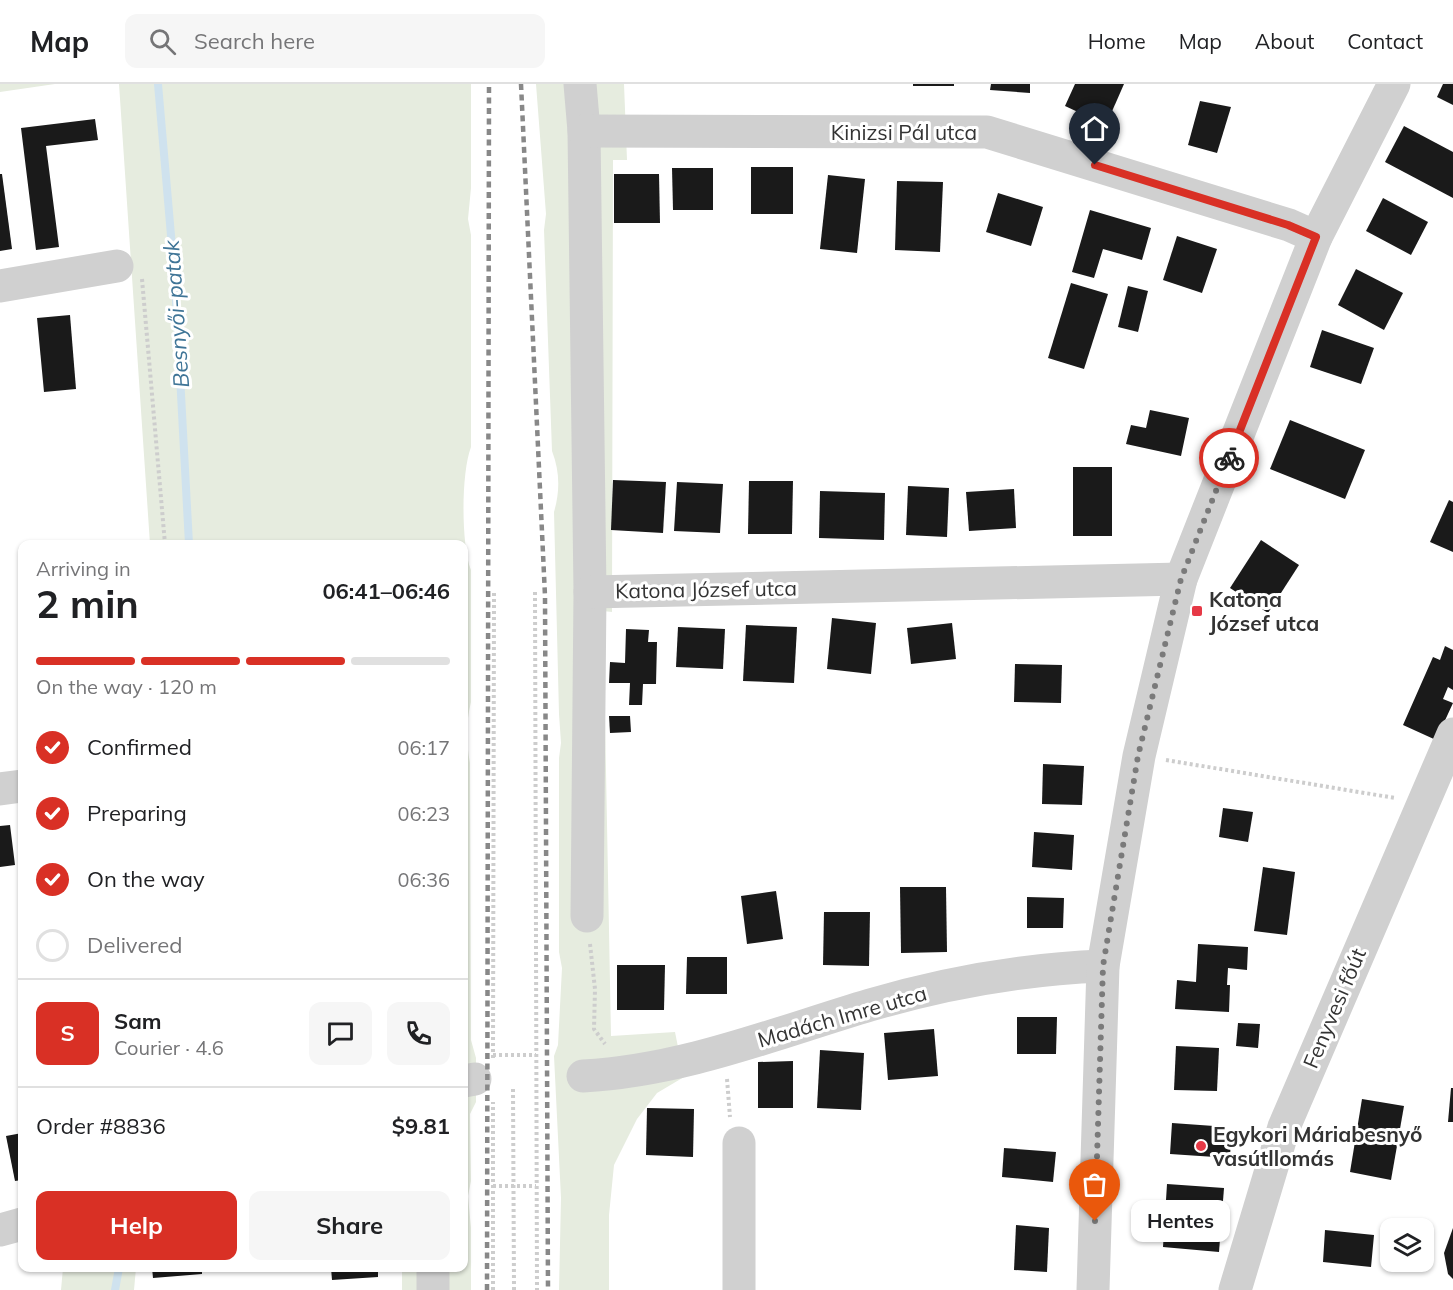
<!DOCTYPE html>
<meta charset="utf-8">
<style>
body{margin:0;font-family:Mulish,sans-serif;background:#f6f6f6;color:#202124;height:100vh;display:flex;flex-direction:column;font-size:22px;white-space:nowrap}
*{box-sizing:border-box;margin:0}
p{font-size:20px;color:#757577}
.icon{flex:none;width:33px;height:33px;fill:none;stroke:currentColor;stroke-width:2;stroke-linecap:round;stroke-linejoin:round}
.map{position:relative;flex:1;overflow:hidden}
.side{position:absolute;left:18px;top:456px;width:450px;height:732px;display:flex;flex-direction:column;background:#fff;border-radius:12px;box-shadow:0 2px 4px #0004}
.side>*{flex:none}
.buttons{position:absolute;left:1380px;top:1134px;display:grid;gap:12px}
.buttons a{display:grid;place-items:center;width:54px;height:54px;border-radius:12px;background:#fff;box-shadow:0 2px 4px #0004;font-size:30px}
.pin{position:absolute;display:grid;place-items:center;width:51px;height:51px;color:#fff;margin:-62px -26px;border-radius:50% 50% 50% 0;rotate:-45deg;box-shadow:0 0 6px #0007}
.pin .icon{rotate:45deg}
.courier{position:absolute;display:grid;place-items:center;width:60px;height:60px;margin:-30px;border:4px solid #d93025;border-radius:50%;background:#fff;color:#222;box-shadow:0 2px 8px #0007}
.bubble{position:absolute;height:42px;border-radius:12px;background:#fff;box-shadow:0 2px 4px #0004;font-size:20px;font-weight:700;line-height:42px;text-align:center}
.head em{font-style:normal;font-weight:700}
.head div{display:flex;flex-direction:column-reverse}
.head{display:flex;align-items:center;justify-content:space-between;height:102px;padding:0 18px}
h1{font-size:39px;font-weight:700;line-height:45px}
.bar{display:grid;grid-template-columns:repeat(4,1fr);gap:9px 6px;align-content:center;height:72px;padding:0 18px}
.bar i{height:8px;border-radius:4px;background:#e0e0e0}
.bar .on{background:#d93025}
.bar p{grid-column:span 4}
.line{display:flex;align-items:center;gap:15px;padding:0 18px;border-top:2px solid #e0e0e0}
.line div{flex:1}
.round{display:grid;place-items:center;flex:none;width:63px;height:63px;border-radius:12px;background:#f6f6f6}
ol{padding:0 18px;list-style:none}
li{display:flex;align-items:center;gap:18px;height:66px}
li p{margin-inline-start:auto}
li .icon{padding:6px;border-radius:50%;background:#d93025;color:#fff;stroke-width:4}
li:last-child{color:#757577}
li i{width:33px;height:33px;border:3px solid #e0e0e0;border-radius:50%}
.cta{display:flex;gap:12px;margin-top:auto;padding:12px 18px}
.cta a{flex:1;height:69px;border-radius:12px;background:#d93025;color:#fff;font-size:24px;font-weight:700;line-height:69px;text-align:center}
.cta a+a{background:#f6f6f6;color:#202124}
header{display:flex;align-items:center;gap:36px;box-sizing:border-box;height:84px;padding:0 30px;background:#fff;border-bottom:2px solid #e0e0e0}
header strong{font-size:28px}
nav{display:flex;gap:33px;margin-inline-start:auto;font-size:21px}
.search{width:420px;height:54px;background:#f6f6f6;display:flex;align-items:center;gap:15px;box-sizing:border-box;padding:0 21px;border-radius:12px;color:#757577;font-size:22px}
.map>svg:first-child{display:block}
.green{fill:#e6ecdf}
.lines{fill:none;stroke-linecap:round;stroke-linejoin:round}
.stream{stroke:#cfe2ee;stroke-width:8}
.building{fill:#1a1a1a}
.path{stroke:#cdcdcd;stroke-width:4;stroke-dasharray:3 3;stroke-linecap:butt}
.minor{stroke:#d0d0d0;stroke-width:33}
.rail{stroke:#888;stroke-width:4.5;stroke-dasharray:6 4.5;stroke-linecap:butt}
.done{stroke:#7a7a7a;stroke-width:6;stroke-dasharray:0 10.8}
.route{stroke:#d93025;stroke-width:8}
.poi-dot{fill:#e63946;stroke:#fff;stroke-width:2}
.labels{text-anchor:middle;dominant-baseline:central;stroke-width:6;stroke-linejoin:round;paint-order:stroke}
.street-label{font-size:21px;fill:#333;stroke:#fff}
.poi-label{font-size:21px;font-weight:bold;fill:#333;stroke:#fff;text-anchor:start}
.water-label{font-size:22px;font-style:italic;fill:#3f7597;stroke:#fff}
</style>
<header>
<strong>Map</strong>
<div class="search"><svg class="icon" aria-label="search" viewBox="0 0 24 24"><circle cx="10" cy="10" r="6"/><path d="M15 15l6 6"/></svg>Search here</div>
<nav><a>Home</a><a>Map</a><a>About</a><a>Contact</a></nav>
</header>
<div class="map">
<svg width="1453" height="1206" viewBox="0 0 1453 1206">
<rect width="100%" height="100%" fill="#fff"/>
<g class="green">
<path d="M0 0H55L0 8Z"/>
<path d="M119 0H471V104L468 135 471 151V363C461 389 461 461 471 486V618C466 638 466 658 470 679L471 956 476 974V1018L470 1030 471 1097 468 1112 471 1144V1206H402V1184H464V460H150Z"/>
<path d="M536 0H624L627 76H613L612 528 603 527 611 952 675 948 684 993 657 1009 637 1035 614 1081 609 1131V1206H559L561 1114 554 972 558 961 562 884 559 868V674L561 659 559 630 554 428C560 407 560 388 552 367L544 146 546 130Z"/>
<path d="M63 1184H136L134 1206H61Z"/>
</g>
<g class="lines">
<g class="stream">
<path d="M158 0 175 198 189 460"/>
<path d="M115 1206 119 1184"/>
</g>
</g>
<g class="building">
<rect x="913" y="0" width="41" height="2"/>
<path d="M991 0H1030V9L990 6Z"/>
<path d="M1075 0H1124L1106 41 1065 22Z"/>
<path d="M1443 0H1453V21L1437 13Z"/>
<path d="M1200 17 1231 23 1217 69 1188 61Z"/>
<path d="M95 35 98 56 46 62 59 163 36 166 21 44Z"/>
<path d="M1404 42 1453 68V114L1385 78Z"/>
<rect x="751" y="83" width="42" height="47"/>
<path d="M672 84H713V126H673Z"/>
<path d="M0 90H2L12 165 0 167Z"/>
<path d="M614 90H659L660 139H614Z"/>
<path d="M828 91 865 95 857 169 820 165Z"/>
<path d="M897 97 943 98 940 168 895 166Z"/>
<path d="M998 109 1043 123 1031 162 986 148Z"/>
<path d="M1383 114 1428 138 1411 171 1366 147Z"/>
<path d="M1090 126 1151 144 1142 176 1103 165 1094 194 1072 188Z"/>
<path d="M1177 152 1217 165 1202 209 1163 196Z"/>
<path d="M1356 185 1403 209 1384 246 1338 221Z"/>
<path d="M1071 199 1108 210 1084 285 1048 274Z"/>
<path d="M1128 202 1148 207 1138 248 1118 243Z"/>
<path d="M70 231 76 305 44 308 37 234Z"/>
<path d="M1322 246 1374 264 1361 300 1310 283Z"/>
<path d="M1150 326 1189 334 1181 372 1126 360 1131 341 1146 344Z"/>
<path d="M1290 336 1365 366 1345 415 1270 385Z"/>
<rect x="1073" y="383" width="39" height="69"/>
<path d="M613 396 666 398 663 449 611 446Z"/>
<path d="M749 397H793L792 450H748Z"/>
<path d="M677 398 723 400 720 449 674 447Z"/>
<path d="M908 402 949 404 947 453 906 451Z"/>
<path d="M1014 405 1016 444 969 447 966 408Z"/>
<path d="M820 407 885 409 884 456 819 454Z"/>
<path d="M1449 416 1453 418V468L1430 458Z"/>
<path d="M1261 456 1299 481 1268 529 1230 504Z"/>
<path d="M832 534 876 539 871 590 827 585Z"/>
<path d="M952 539 956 575 911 580 907 544Z"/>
<path d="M746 541 797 543 794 599 743 597Z"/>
<path d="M678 543 725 545 723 585 676 583Z"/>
<path d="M626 545 649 546 648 558H657L656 600H643L642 621H629L630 599H609L610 578 625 579Z"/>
<path d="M1445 562 1453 566V606L1448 603 1443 615 1453 619 1436 656 1403 641 1433 573 1440 576Z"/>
<path d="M1015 580 1062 581 1061 619 1014 618Z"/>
<path d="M609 632H630L631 648 610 649Z"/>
<path d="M1043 680 1084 682 1082 721 1042 720Z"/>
<path d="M1223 724 1253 728 1248 758 1219 753Z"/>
<path d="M10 741 15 781 0 783V742Z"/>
<path d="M1034 748 1074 751 1072 786 1032 783Z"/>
<path d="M1263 783 1295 788 1287 851 1254 847Z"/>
<path d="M900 803H946L947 868 901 869Z"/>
<path d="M776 807 783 855 747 860 741 812Z"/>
<path d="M1027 813 1064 814 1063 844H1027Z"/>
<path d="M824 828H870L869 882 823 881Z"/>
<path d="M1198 860 1248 863 1247 886 1228 884 1227 901H1230L1229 928 1175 925 1177 896 1196 898Z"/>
<path d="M687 873H727V910H686Z"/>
<path d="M617 881H665L664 926H617Z"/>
<path d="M1017 933H1057L1056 970H1017Z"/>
<path d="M1238 939 1260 940 1258 964 1236 962Z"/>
<path d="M934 945 938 992 888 996 884 949Z"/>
<path d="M1176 962 1219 964 1217 1007 1174 1006Z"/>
<path d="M820 966 864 969 861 1026 817 1024Z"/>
<path d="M793 977V1024H758V978Z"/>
<path d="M1451 1004H1453V1038H1448Z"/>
<path d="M1362 1015 1404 1022 1391 1096 1350 1088Z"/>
<path d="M647 1024 694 1025 693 1073 646 1071Z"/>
<path d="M1172 1039 1214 1042V1053L1231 1054 1230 1074 1170 1070Z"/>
<path d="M22 1049V1096L15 1097 6 1052Z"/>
<path d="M1004 1064 1056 1068 1053 1098 1002 1093Z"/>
<path d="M1167 1100 1224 1104 1219 1168 1163 1163Z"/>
<path d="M1016 1141 1049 1144 1047 1188 1014 1186Z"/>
<path d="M1453 1144V1195L1448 1190 1444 1169Z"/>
<path d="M1325 1146 1374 1151 1371 1183 1323 1178Z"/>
<path d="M152 1184H202V1190L153 1194Z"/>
<path d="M331 1184H378V1193L332 1196Z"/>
</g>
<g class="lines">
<g class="path">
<path d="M142 195 165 460"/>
<path d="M535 508 537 1206"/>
<path d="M1166 676 1395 714"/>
<path d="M590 860 595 905 594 945 605 960"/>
<path d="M493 971H536"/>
<path d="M493 974 494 509"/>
<path d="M727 995 730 1033"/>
<path d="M513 1005 514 1206"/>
<path d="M493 1102H536"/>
<path d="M493 1206V1018"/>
</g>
<g class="minor">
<path d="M580 0 584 47 590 508 587 832"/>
<path d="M584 47 987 48 1289 141 1316 153"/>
<path d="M0 202 117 182"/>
<path d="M590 508 1181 495"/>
<path d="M0 705 22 702"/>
<path d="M583 992C682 987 776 949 870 921 945 899 1025 885 1103 882"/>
<path d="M464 997 475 995"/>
<path d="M739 1059V1206"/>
<path d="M0 1146 22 1140"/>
<path d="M433 1184V1206"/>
<path d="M1093 1206 1103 882 1139 672 1181 495 1316 153 1394 0"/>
<path d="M1235 1206 1284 1043 1453 650"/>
</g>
<g class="rail">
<path d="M521 0 545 512 548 1206"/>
<path d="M487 1206 489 0"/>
</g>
</g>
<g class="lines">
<path class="done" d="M1095 1137 1103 882 1138 672 1181 495 1229 374"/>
<path class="route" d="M1095 81 1288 141 1316 153 1229 374"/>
</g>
<g class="poi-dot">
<rect x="1191" y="521" width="12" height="12" rx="3"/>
<circle cx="1201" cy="1062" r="6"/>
</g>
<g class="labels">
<g class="street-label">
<text x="904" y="48">Kinizsi Pál utca</text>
<text transform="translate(706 505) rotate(-1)">Katona József utca</text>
<text transform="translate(1334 924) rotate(-67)">Fenyvesi főút</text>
<text transform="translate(842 932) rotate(-16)">Madách Imre utca</text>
</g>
<g class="poi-label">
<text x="1209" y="515">Katona<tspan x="1209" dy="24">József utca</tspan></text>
<text x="1213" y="1050">Egykori Máriabesnyő<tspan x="1213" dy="24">vasútllomás</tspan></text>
</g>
<g class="water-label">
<text transform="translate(176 230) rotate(-94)">Besnyői-patak</text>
</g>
</g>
</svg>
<div class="buttons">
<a><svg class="icon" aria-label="layers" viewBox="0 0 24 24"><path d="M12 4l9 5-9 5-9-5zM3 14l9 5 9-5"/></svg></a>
</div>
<div class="pin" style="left:1095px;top:1137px;background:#ea580c"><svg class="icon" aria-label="bag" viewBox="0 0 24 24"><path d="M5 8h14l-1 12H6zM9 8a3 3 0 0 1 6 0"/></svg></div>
<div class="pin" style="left:1095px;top:81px;background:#1f2937"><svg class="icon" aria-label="home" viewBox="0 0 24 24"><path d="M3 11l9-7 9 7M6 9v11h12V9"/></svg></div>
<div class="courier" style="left:1229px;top:374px"><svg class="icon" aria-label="bike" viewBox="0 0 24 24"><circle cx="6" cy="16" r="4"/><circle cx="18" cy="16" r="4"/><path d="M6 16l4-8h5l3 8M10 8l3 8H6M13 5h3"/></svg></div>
<div class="bubble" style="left:1131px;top:1116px;width:99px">Hentes</div>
<section class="side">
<div class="head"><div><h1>2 min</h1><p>Arriving in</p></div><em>06:41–06:46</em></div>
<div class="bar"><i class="on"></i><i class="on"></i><i class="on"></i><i></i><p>On the way · 120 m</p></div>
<ol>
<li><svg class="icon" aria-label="check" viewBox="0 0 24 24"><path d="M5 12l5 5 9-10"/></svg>Confirmed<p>06:17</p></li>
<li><svg class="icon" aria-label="check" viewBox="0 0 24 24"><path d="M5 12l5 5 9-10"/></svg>Preparing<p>06:23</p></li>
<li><svg class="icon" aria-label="check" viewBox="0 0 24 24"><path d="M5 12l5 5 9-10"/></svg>On the way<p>06:36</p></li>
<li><i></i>Delivered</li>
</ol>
<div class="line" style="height:108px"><b class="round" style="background:#d93025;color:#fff">S</b><div><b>Sam</b><p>Courier · 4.6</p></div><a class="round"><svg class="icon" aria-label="chat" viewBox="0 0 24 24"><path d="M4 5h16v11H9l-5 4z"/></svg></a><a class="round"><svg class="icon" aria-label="phone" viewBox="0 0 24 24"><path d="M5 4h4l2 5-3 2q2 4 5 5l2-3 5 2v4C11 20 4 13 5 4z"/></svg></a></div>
<div class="line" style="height:78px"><div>Order #8836</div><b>$9.81</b></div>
<div class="cta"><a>Help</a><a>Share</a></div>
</section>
</div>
